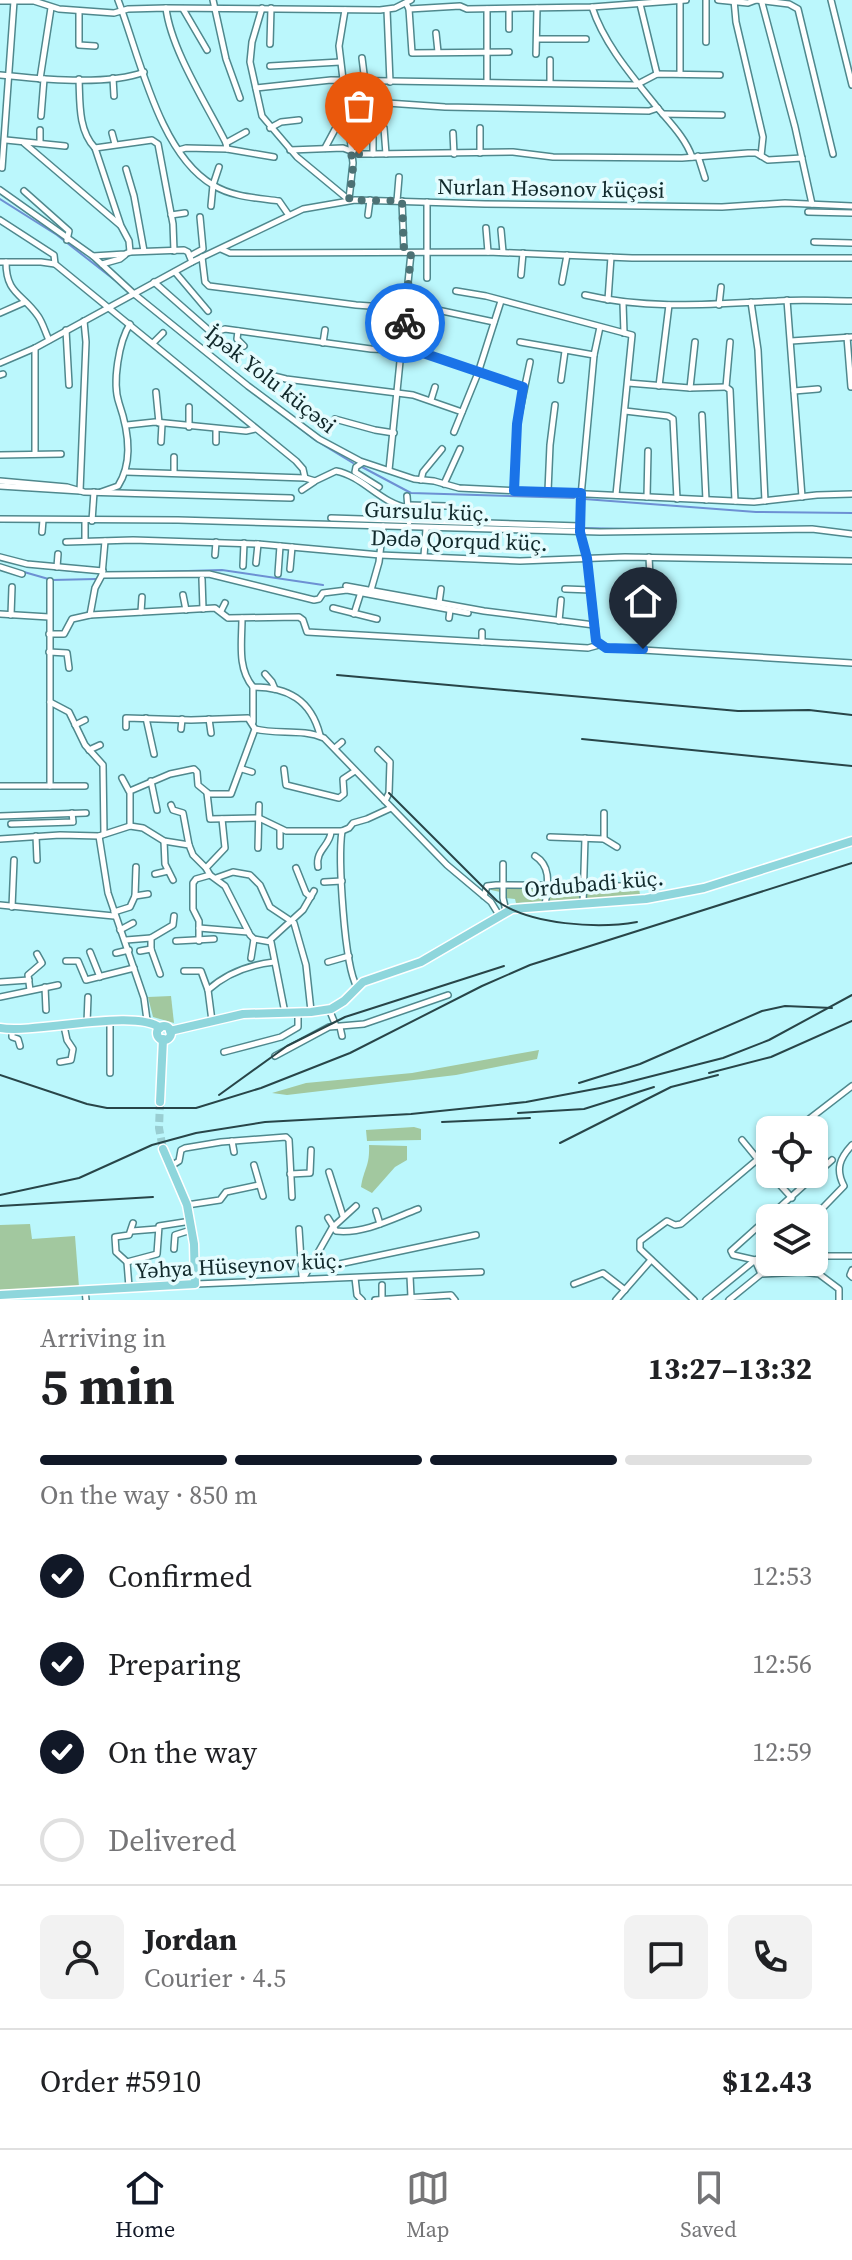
<!DOCTYPE html>
<meta charset="utf-8">
<style>
body{margin:0;font-family:"Source Serif 4",serif;background:#f2f2f2;color:#202124;height:100vh;display:flex;flex-direction:column;font-size:30px;white-space:nowrap}
*{box-sizing:border-box;margin:0}
p{font-size:26px;color:#757577}
.icon{flex:none;width:44px;height:44px;fill:none;stroke:currentColor;stroke-width:2;stroke-linecap:round;stroke-linejoin:round}
.map{position:relative;height:1300px;overflow:hidden}
.details{display:flex;flex-direction:column;background:#fff;flex:1}
.details>*{flex:none}
.controls{position:absolute;left:756px;top:1116px;display:grid;gap:16px}
.controls a{display:grid;place-items:center;width:72px;height:72px;border-radius:12px;background:#fff;box-shadow:0 2px 6px #0004;font-size:40px}
.pin{position:absolute;display:grid;place-items:center;width:68px;height:68px;color:#fff;margin:-82px -34px;border-radius:50% 50% 50% 0;rotate:-45deg;box-shadow:0 0 8px #0007}
.pin .icon{rotate:45deg}
.courier{position:absolute;display:grid;place-items:center;width:80px;height:80px;margin:-40px;border:6px solid #1a73e8;border-radius:50%;background:#fff;color:#222;box-shadow:0 2px 10px #0007}
.headline em{font-style:normal;font-weight:700}
.headline div{display:flex;flex-direction:column-reverse}
.headline{display:flex;align-items:center;justify-content:space-between;height:136px;padding:0 40px}
h1{font-size:52px;font-weight:700;line-height:60px}
.bar{display:grid;grid-template-columns:repeat(4,1fr);gap:12px 8px;align-content:center;height:96px;padding:0 40px}
.bar i{height:10px;border-radius:6px;background:#e0e0e0}
.bar .current{background:#111827}
.bar p{grid-column:span 4}
.line{display:flex;align-items:center;gap:20px;padding:0 40px;border-top:2px solid #e0e0e0}
.line div{flex:1}
.round{display:grid;place-items:center;flex:none;width:84px;height:84px;border-radius:12px;background:#f2f2f2}
ol{padding:0 40px;list-style:none}
li{display:flex;align-items:center;gap:24px;height:88px}
li p{margin-inline-start:auto}
li .icon{padding:8px;border-radius:50%;background:#111827;color:#fff;stroke-width:4}
li:last-child{color:#757577}
li i{width:44px;height:44px;border:4px solid #e0e0e0;border-radius:50%}
.dock{display:flex;justify-content:space-around;align-items:center;height:112px;border-top:2px solid #e0e0e0;background:#fff;font-size:22px;color:#757577}
.dock a{display:grid;justify-items:center;gap:4px}
.dock .current{color:#111827}
.map>svg:first-child{display:block}
.green{fill:#a2c89f}
.lines{fill:none;stroke-linecap:round;stroke-linejoin:round}
.stream{stroke:#6d90d3;stroke-width:2}
.major-tunnel{stroke:#99ced2;stroke-width:8;stroke-dasharray:8 4;stroke-linecap:butt}
.minor-casing{stroke:#4f888d;stroke-width:8}
.major-casing{stroke:#fff;stroke-width:11}
.minor{stroke:#fff;stroke-width:5}
.major{stroke:#8ed6dc;stroke-width:8}
.rail{stroke:#284548;stroke-width:2}
.done{stroke:#4c7174;stroke-width:8;stroke-dasharray:0 14.4}
.route{stroke:#1a73e8;stroke-width:10}
.labels{text-anchor:middle;dominant-baseline:central;stroke-width:7;stroke-linejoin:round;paint-order:stroke}
.street-label{font-size:22px;fill:#11292b;stroke:#e5fcfe}
</style>
<div class="map">
<svg width="852" height="1300" viewBox="0 0 852 1300">
<rect width="100%" height="100%" fill="#bbf7fc"/>
<g class="green">
<path d="M490 887 639 888 640 895 516 903 515 899 506 898 505 893 491 890Z"/>
<path d="M171 996 174 1023 153 1017 148 997Z"/>
<path d="M539 1050 537 1059 456 1075 287 1095 272 1093 306 1083 412 1073Z"/>
<path d="M414 1127 421 1129V1140L367 1141 366 1130Z"/>
<path d="M369 1145 407 1146V1160L395 1167 372 1193 361 1187C364 1168 370 1166 369 1145Z"/>
<path d="M30 1224 32 1239 75 1236 79 1287 0 1290V1225Z"/>
</g>
<g class="lines">
<g class="stream">
<path d="M0 199 57 235 121 285"/>
<path d="M159 317 241 383"/>
<path d="M275 409 315 440 353 463"/>
<path d="M362 467 411 493 574 498"/>
<path d="M584 499 756 512 852 513"/>
<path d="M329 521 378 523"/>
<path d="M517 527 576 528"/>
<path d="M584 528 625 529"/>
<path d="M2 560 23 565"/>
<path d="M38 567 83 572"/>
<path d="M24 572 52 580 96 579"/>
<path d="M154 572 222 570 323 585"/>
<path d="M103 578 134 577"/>
</g>
<path class="major-tunnel" d="M160 1102 159 1128 163 1149"/>
<defs>
<g id="minor">
<path d="M118 0C139 54 159 154 213 185 232 197 257 198 279 201L288 214"/>
<path d="M213 0 226 59 240 98"/>
<path d="M706 0V42"/>
<path d="M718 0 748 3 756 0"/>
<path d="M734 0 736 22 763 137 761 156"/>
<path d="M756 0 789 4 798 9 833 154"/>
<path d="M831 0 852 85"/>
<path d="M0 1H34L59 9 114 13 128 9 166 8 380 10 395 8 411 0"/>
<path d="M680 1V74"/>
<path d="M406 3 409 9 412 53 509 52"/>
<path d="M762 3 795 127 812 204"/>
<path d="M640 4 657 74"/>
<path d="M592 7C604 44 632 76 656 106 669 122 685 137 692 157"/>
<path d="M166 8C171 50 207 105 226 143L227 149 186 148 179 150"/>
<path d="M262 8 252 42 250 62 262 116 297 157 349 200"/>
<path d="M183 9 207 50"/>
<path d="M409 9 460 6 467 9 592 7 686 0"/>
<path d="M487 9V82"/>
<path d="M345 10 339 46 353 163 349 199"/>
<path d="M387 10 390 82"/>
<path d="M79 11V45L95 46"/>
<path d="M509 29V9"/>
<path d="M436 33 438 52"/>
<path d="M537 39H586"/>
<path d="M270 44 271 8"/>
<path d="M536 54 537 8"/>
<path d="M362 58 365 82"/>
<path d="M550 60V83"/>
<path d="M270 66 340 62"/>
<path d="M0 75C38 79 108 86 144 72"/>
<path d="M113 78 114 96"/>
<path d="M40 79 51 8"/>
<path d="M79 79C80 102 78 130 95 148L121 226 129 241 130 252"/>
<path d="M256 88 331 80 636 85 657 74 720 75"/>
<path d="M344 100 445 107 649 111 658 108"/>
<path d="M663 114 722 115"/>
<path d="M41 116 44 79"/>
<path d="M270 128 281 122 299 120"/>
<path d="M384 128 386 154"/>
<path d="M112 133 115 144"/>
<path d="M453 133 454 154"/>
<path d="M6 140 65 146"/>
<path d="M40 142V130"/>
<path d="M24 143 120 225"/>
<path d="M226 143 246 132"/>
<path d="M95 148 152 140 158 144 173 224 174 251"/>
<path d="M325 148 340 120 345 116"/>
<path d="M227 149 274 157"/>
<path d="M290 150 343 148 359 154H373L513 152 553 157 682 158 748 153H756L768 160 802 158"/>
<path d="M480 153V128"/>
<path d="M373 154V138"/>
<path d="M698 156 705 178"/>
<path d="M2 168 14 1"/>
<path d="M126 169 134 196 144 251"/>
<path d="M0 190 93 256 133 293 248 386 319 439 360 461 414 479 434 481 459 488 754 502 817 495 852 494"/>
<path d="M24 191 69 231 67 240"/>
<path d="M397 201 399 177"/>
<path d="M402 201 404 252"/>
<path d="M427 202V278"/>
<path d="M211 206 213 185 219 167"/>
<path d="M808 212 852 213"/>
<path d="M171 215 185 213"/>
<path d="M368 215 370 200"/>
<path d="M0 220 54 255 55 264 296 461 303 469 305 478"/>
<path d="M486 228 488 252"/>
<path d="M501 230 503 252"/>
<path d="M814 242 852 243"/>
<path d="M221 249 230 253 488 252 632 258H852"/>
<path d="M93 256 125 254 130 252 184 250 188 252 192 262"/>
<path d="M190 256 203 249 200 217"/>
<path d="M202 257 205 282 209 286 356 305 397 308 414 305 494 322"/>
<path d="M0 262H41L55 264"/>
<path d="M6 262C6 294 22 293 38 316 43 323 45 332 49 340"/>
<path d="M102 264 120 259 125 255"/>
<path d="M175 272 208 311"/>
<path d="M521 275 523 253"/>
<path d="M154 282 212 333 225 329 371 349 417 351 523 387"/>
<path d="M562 282 567 255"/>
<path d="M456 291 486 296 632 335 616 495"/>
<path d="M585 295C649 310 713 304 777 301 802 299 827 301 852 301"/>
<path d="M608 300 611 257"/>
<path d="M787 300 802 497"/>
<path d="M751 302 758 350 765 501"/>
<path d="M623 303 624 333"/>
<path d="M719 305 721 287"/>
<path d="M0 313 25 302"/>
<path d="M600 327 594 355 580 507V532L587 558 597 644 610 648 852 663"/>
<path d="M66 330 69 385"/>
<path d="M238 331 237 339 244 346"/>
<path d="M847 337 851 387"/>
<path d="M791 341 852 337"/>
<path d="M520 342 594 355"/>
<path d="M730 342 726 387 730 390 735 501"/>
<path d="M153 343 163 333"/>
<path d="M323 343 325 330"/>
<path d="M0 363 35 348 192 262 303 209 355 200 485 204 722 207 785 203 852 206"/>
<path d="M258 372 286 379 413 395 462 412"/>
<path d="M0 375 3 374"/>
<path d="M561 380 565 351"/>
<path d="M628 383 690 388 726 387"/>
<path d="M659 386 669 305"/>
<path d="M690 388 695 342"/>
<path d="M794 391 818 389"/>
<path d="M156 392 159 423"/>
<path d="M431 400 435 387"/>
<path d="M189 407V427"/>
<path d="M625 411 668 416 673 419 677 499"/>
<path d="M702 415 706 500"/>
<path d="M335 419 375 430 394 433"/>
<path d="M127 425 155 422 246 431 255 429"/>
<path d="M454 432 478 373 501 301"/>
<path d="M161 442 162 424"/>
<path d="M216 442V429"/>
<path d="M35 454V348"/>
<path d="M0 455 61 454"/>
<path d="M174 457V472"/>
<path d="M362 463 356 467 355 472 379 487"/>
<path d="M389 470 411 253"/>
<path d="M126 472 305 478 315 481 336 471C363 476 381 504 409 508"/>
<path d="M421 480 423 472 442 449"/>
<path d="M0 481 67 487 84 492 291 498"/>
<path d="M444 484 460 449"/>
<path d="M0 486 80 491 86 342 84 321"/>
<path d="M302 490 314 482"/>
<path d="M514 491 517 424 530 362"/>
<path d="M548 491 550 445 555 405"/>
<path d="M101 492 118 486C134 461 128 429 119 403 112 383 119 341 130 324"/>
<path d="M407 496 409 522"/>
<path d="M647 497 648 451"/>
<path d="M409 505 447 506"/>
<path d="M331 518 580 526"/>
<path d="M0 519 178 520 600 532 812 529 852 534"/>
<path d="M85 521V541"/>
<path d="M92 521 94 492"/>
<path d="M42 532 43 520"/>
<path d="M66 542 133 540 258 544 380 555 520 561 625 557 852 561"/>
<path d="M215 555 216 542"/>
<path d="M424 556 426 529"/>
<path d="M0 557 27 564 103 571"/>
<path d="M649 557 650 577"/>
<path d="M256 563 258 544"/>
<path d="M243 566 244 543"/>
<path d="M0 567 22 574"/>
<path d="M57 567 58 554"/>
<path d="M290 569 292 547"/>
<path d="M278 574 280 546"/>
<path d="M102 575 209 574 314 600 319 599 323 593 347 590 468 613"/>
<path d="M202 579 203 609"/>
<path d="M346 586 484 611 594 625"/>
<path d="M565 589 591 590"/>
<path d="M371 590 379 562 383 526"/>
<path d="M183 595 186 610"/>
<path d="M439 603 441 589"/>
<path d="M333 608 377 619"/>
<path d="M221 611 225 603"/>
<path d="M141 612 142 597"/>
<path d="M0 614 49 617"/>
<path d="M354 614 361 592"/>
<path d="M11 615 12 587"/>
<path d="M90 615 95 588 102 575 105 541"/>
<path d="M242 618C242 642 237 668 253 687 288 687 311 700 320 735"/>
<path d="M449 618 450 610"/>
<path d="M559 621 561 600"/>
<path d="M49 634H64L72 619 90 615 215 608 228 618 299 617 303 620 307 632 538 645 588 648 599 645"/>
<path d="M482 642V632"/>
<path d="M49 652 67 653 69 668"/>
<path d="M265 674 272 682 275 689"/>
<path d="M253 687V722"/>
<path d="M50 702 69 712 85 745 103 765 104 834"/>
<path d="M146 718 154 754"/>
<path d="M209 719 211 733"/>
<path d="M75 725 85 720"/>
<path d="M126 727V718L191 720 248 718 255 729 231 794H209L198 785 197 772 194 769 170 774 130 791V826"/>
<path d="M181 729 182 719"/>
<path d="M255 729C278 735 302 728 324 738L447 865 491 902 499 915"/>
<path d="M335 748 342 742"/>
<path d="M89 750 100 745"/>
<path d="M378 750 390 762 389 793 385 801"/>
<path d="M242 769 252 772"/>
<path d="M284 769 286 785 339 798 344 794 343 779 355 771"/>
<path d="M122 778 129 791"/>
<path d="M151 781 157 810"/>
<path d="M0 786H85"/>
<path d="M50 786V581"/>
<path d="M207 793 210 819 259 818 286 831H342L349 828 353 823 367 819 391 808"/>
<path d="M171 805 173 810 183 813 189 845"/>
<path d="M604 813V839"/>
<path d="M0 816 86 813"/>
<path d="M11 824 73 822 72 813"/>
<path d="M280 829V846"/>
<path d="M342 831C338 858 344 965 357 987"/>
<path d="M36 836 37 860"/>
<path d="M99 836 108 893 144 998 147 1020"/>
<path d="M550 837 604 839 617 847"/>
<path d="M0 839 60 835 99 836 130 826 143 828 164 841 189 845 193 855 206 868 210 875 225 886 250 935 254 939 271 942 285 1013"/>
<path d="M164 841 165 864 173 880"/>
<path d="M258 848 259 805"/>
<path d="M535 856C553 867 547 888 545 906"/>
<path d="M503 864V898L506 911"/>
<path d="M318 867C315 850 330 846 331 832"/>
<path d="M206 868 225 848 222 819"/>
<path d="M296 868 306 893 311 897"/>
<path d="M155 874 168 871"/>
<path d="M216 878 233 872 250 875 260 885 270 907 294 923 306 965 311 1011"/>
<path d="M324 882 342 881"/>
<path d="M135 896 148 894"/>
<path d="M484 896 487 886 496 885 625 886"/>
<path d="M583 904 585 838"/>
<path d="M0 905 114 916"/>
<path d="M12 907 14 860"/>
<path d="M114 912 130 907 135 896 136 867"/>
<path d="M199 928 248 932"/>
<path d="M120 930 133 923"/>
<path d="M126 940 151 938"/>
<path d="M270 940 303 910 314 891"/>
<path d="M176 941 214 939"/>
<path d="M199 941V921L193 909V883L196 879 210 875"/>
<path d="M140 951 151 949"/>
<path d="M90 952 100 977"/>
<path d="M116 953 129 950"/>
<path d="M251 958 254 939"/>
<path d="M66 961H78L86 980 134 968"/>
<path d="M328 962 349 956"/>
<path d="M184 971H201L208 990 212 1021"/>
<path d="M160 974 151 949V938L173 925 174 916"/>
<path d="M0 982 29 980"/>
<path d="M45 987 46 1010"/>
<path d="M30 990 28 975 42 963 37 954"/>
<path d="M208 990C227 973 248 965 274 962"/>
<path d="M0 997 58 985"/>
<path d="M329 1009 336 1026"/>
<path d="M87 1023 88 997"/>
<path d="M340 1027 342 1036"/>
<path d="M12 1030V1037L18 1039 20 1046"/>
<path d="M224 1052 281 1037 298 1027V1013"/>
<path d="M275 1056 329 1027 364 1024 448 995"/>
<path d="M60 1062 71 1060 73 1049 67 1040 64 1026"/>
<path d="M110 1073V1022"/>
<path d="M795 1130 852 1086"/>
<path d="M742 1140 770 1174"/>
<path d="M232 1141 234 1152"/>
<path d="M254 1165 263 1196"/>
<path d="M171 1166 179 1161 181 1150 185 1148 221 1142 286 1137 289 1140 292 1197"/>
<path d="M329 1172 343 1216"/>
<path d="M290 1174 310 1173 311 1150"/>
<path d="M770 1174 792 1198"/>
<path d="M187 1205 220 1200 226 1192 259 1185"/>
<path d="M376 1211 380 1224"/>
<path d="M328 1218 336 1231C364 1234 392 1219 418 1209"/>
<path d="M813 1218 844 1186C835 1169 840 1158 852 1145"/>
<path d="M299 1229 302 1276"/>
<path d="M132 1231 157 1229"/>
<path d="M174 1249 175 1235 191 1230"/>
<path d="M814 1256H852"/>
<path d="M127 1262 116 1252 115 1237 129 1235 133 1223"/>
<path d="M309 1264 325 1267 476 1235"/>
<path d="M852 1270 850 1275 852 1277"/>
<path d="M761 1274 755 1260 733 1255 731 1251 832 1160"/>
<path d="M410 1276 411 1297"/>
<path d="M355 1278 357 1295 362 1300"/>
<path d="M303 1279 332 1228 356 1206"/>
<path d="M196 1284 481 1272"/>
<path d="M574 1284 603 1273 625 1290"/>
<path d="M382 1285V1298"/>
<path d="M129 1287 127 1262 157 1254 159 1226 191 1221"/>
<path d="M85 1290 86 1300"/>
<path d="M375 1300 451 1295 455 1300"/>
<path d="M616 1300 651 1260"/>
<path d="M694 1300 640 1249V1241L667 1221 675 1225 681 1224 770 1149"/>
<path d="M706 1300 755 1260 770 1253"/>
<path d="M729 1300 761 1274 802 1272 819 1274 839 1289V1300"/>
</g>
<g id="major">
<circle cx="164" cy="1033" r="7"/>
<path d="M0 1028C37 1034 136 1008 160 1028"/>
<path d="M170 1031 243 1014 311 1012 331 1009 344 1001 363 982 421 962 512 909 646 899 704 888 852 841"/>
<path d="M160 1102 163 1039"/>
<path d="M0 1295 195 1284 194 1244 187 1205 163 1149"/>
</g>
</defs>
<use href="#minor" class="minor-casing"/>
<use href="#major" class="major-casing"/>
<use href="#minor" class="minor"/>
<use href="#major" class="major"/>
<g class="rail">
<path d="M337 675 738 711 809 710 852 715"/>
<path d="M582 739 852 766"/>
<path d="M389 793 497 901C531 925 598 929 637 922"/>
<path d="M709 1073 771 1057 852 1021"/>
<path d="M0 1075 87 1104 107 1108H196L261 1088 350 1053 482 986 530 965 852 863"/>
<path d="M579 1083 640 1064 762 1011 785 1006 832 1008"/>
<path d="M219 1095 287 1046 345 1017 504 966"/>
<path d="M518 1113 584 1109 654 1087"/>
<path d="M442 1122 530 1118"/>
<path d="M560 1143 671 1087 718 1075"/>
<path d="M0 1195 79 1178 152 1145 196 1133 265 1122 411 1114 526 1102 621 1084 723 1058 769 1040 852 995"/>
<path d="M0 1206 153 1197"/>
</g>
</g>
<g class="lines">
<path class="done" d="M359 154 351 150 353 173 349 200 402 201 404 252 411 253 405 323"/>
<path class="route" d="M405 323 402 350 417 351 523 387 517 424 514 491 581 493 580 532 587 558 596 641 606 648 643 649"/>
</g>
<g class="labels">
<g class="street-label">
<text transform="translate(551 188) rotate(1)">Nurlan Həsənov küçəsi</text>
<text transform="translate(271 379) rotate(38)">İpək Yolu küçəsi</text>
<text transform="translate(427 511) rotate(2)">Gursulu küç.</text>
<text transform="translate(459 540) rotate(2)">Dədə Qorqud küç.</text>
<text transform="translate(594 883) rotate(-5)">Ordubadi küç.</text>
<text transform="translate(239 1265) rotate(-3)">Yəhya Hüseynov küç.</text>
</g>
</g>
</svg>
<div class="controls">
<a><svg class="icon" aria-label="locate" viewBox="0 0 24 24"><circle cx="12" cy="12" r="6"/><path d="M12 2v4M12 18v4M2 12h4M18 12h4"/></svg></a>
<a><svg class="icon" aria-label="layers" viewBox="0 0 24 24"><path d="M12 4l9 5-9 5-9-5zM3 14l9 5 9-5"/></svg></a>
</div>
<div class="pin" style="left:359px;top:154px;background:#ea580c"><svg class="icon" aria-label="bag" viewBox="0 0 24 24"><path d="M5 8h14l-1 12H6zM9 8a3 3 0 0 1 6 0"/></svg></div>
<div class="pin" style="left:643px;top:649px;background:#1f2937"><svg class="icon" aria-label="home" viewBox="0 0 24 24"><path d="M3 11l9-7 9 7M6 9v11h12V9"/></svg></div>
<div class="courier" style="left:405px;top:323px"><svg class="icon" aria-label="bike" viewBox="0 0 24 24"><circle cx="6" cy="16" r="4"/><circle cx="18" cy="16" r="4"/><path d="M6 16l4-8h5l3 8M10 8l3 8H6M13 5h3"/></svg></div>
</div>
<section class="details">
<div class="headline"><div><h1>5 min</h1><p>Arriving in</p></div><em>13:27–13:32</em></div>
<div class="bar"><i class="current"></i><i class="current"></i><i class="current"></i><i></i><p>On the way · 850 m</p></div>
<ol>
<li><svg class="icon" aria-label="check" viewBox="0 0 24 24"><path d="M5 12l5 5 9-10"/></svg>Confirmed<p>12:53</p></li>
<li><svg class="icon" aria-label="check" viewBox="0 0 24 24"><path d="M5 12l5 5 9-10"/></svg>Preparing<p>12:56</p></li>
<li><svg class="icon" aria-label="check" viewBox="0 0 24 24"><path d="M5 12l5 5 9-10"/></svg>On the way<p>12:59</p></li>
<li><i></i>Delivered</li>
</ol>
<div class="line" style="height:144px"><a class="round"><svg class="icon" aria-label="person" viewBox="0 0 24 24"><circle cx="12" cy="8" r="4"/><path d="M4 21q1-7 8-7t8 7"/></svg></a><div><b>Jordan</b><p>Courier · 4.5</p></div><a class="round"><svg class="icon" aria-label="chat" viewBox="0 0 24 24"><path d="M4 5h16v11H9l-5 4z"/></svg></a><a class="round"><svg class="icon" aria-label="phone" viewBox="0 0 24 24"><path d="M5 4h4l2 5-3 2q2 4 5 5l2-3 5 2v4C11 20 4 13 5 4z"/></svg></a></div>
<div class="line" style="height:104px"><div>Order #5910</div><b>$12.43</b></div>
</section>
<nav class="dock">
<a class="current"><svg class="icon" aria-label="home" viewBox="0 0 24 24"><path d="M3 11l9-7 9 7M6 9v11h12V9"/></svg>Home</a>
<a><svg class="icon" aria-label="map" viewBox="0 0 24 24"><path d="M3 6l6-2 6 2 6-2v14l-6 2-6-2-6 2zM9 4v14M15 6v14"/></svg>Map</a>
<a><svg class="icon" aria-label="saved" viewBox="0 0 24 24"><path d="M7 4h10v16l-5-4-5 4z"/></svg>Saved</a>
</nav>
